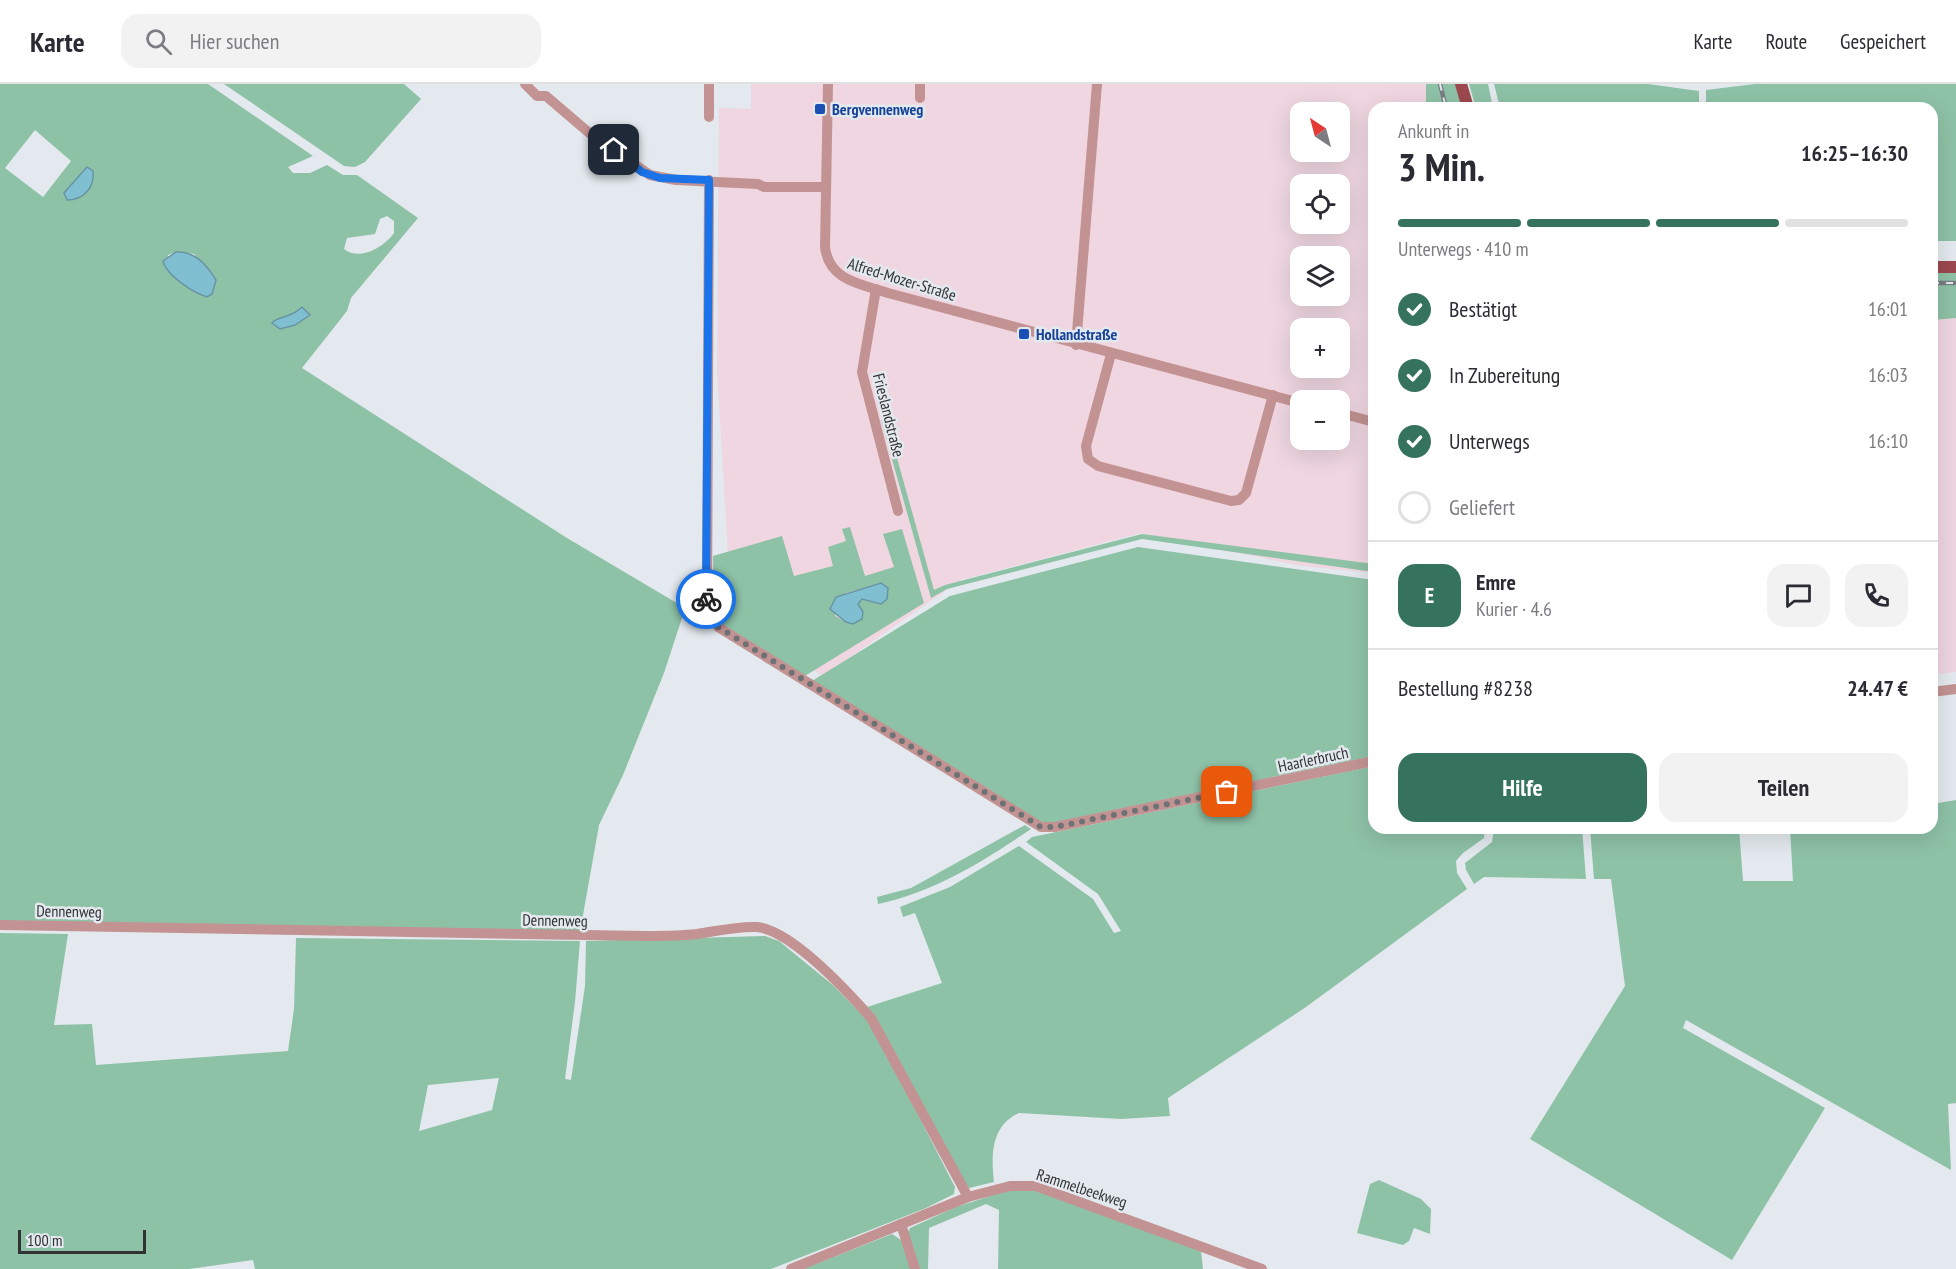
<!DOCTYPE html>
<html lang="de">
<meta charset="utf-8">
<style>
body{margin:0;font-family:"PT Sans Narrow",sans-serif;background:#f2f2f3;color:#2b2b33;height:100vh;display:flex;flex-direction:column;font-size:22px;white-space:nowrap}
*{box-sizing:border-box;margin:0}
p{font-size:20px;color:#7c7c81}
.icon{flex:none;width:33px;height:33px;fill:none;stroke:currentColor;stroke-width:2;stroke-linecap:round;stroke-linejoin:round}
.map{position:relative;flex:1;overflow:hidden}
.side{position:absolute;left:1368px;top:18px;width:570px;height:732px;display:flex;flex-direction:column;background:#fff;border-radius:18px;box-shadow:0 6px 24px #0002}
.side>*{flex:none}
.needle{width:39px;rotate:324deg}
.fabs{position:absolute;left:1290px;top:18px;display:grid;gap:12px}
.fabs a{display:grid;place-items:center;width:60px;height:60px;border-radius:12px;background:#fff;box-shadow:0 6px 24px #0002;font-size:30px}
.scale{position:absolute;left:18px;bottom:15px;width:128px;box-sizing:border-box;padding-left:6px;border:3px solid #303234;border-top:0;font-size:16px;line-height:21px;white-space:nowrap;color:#303234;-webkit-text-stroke:4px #e3e9ee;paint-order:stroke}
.pin{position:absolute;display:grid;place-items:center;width:51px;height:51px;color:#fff;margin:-26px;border-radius:12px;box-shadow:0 3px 9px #0006}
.courier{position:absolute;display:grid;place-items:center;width:60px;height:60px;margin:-30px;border:4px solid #1a73e8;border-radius:50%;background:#fff;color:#222;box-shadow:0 2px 8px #0007}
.summary em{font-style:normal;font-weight:700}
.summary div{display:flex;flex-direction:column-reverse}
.summary{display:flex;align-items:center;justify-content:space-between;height:102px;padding:0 30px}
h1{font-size:39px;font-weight:700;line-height:45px}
.bar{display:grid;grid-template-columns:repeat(4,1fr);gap:9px 6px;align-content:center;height:72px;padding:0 30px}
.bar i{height:8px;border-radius:4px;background:#e1e1e2}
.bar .current{background:#36735e}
.bar p{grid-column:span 4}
.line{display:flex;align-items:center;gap:15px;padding:0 30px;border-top:2px solid #e1e1e2}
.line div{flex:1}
.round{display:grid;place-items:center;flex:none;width:63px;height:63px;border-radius:18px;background:#f2f2f3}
ol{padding:0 30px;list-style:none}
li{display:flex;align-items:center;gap:18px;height:66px}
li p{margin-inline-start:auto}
li .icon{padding:6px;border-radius:50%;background:#36735e;color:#fff;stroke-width:4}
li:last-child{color:#7c7c81}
li i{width:33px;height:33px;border:3px solid #e1e1e2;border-radius:50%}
.button{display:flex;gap:12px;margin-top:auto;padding:12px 30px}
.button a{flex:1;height:69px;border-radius:18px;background:#36735e;color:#fff;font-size:24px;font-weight:700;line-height:69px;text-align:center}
.button a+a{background:#f2f2f3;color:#2b2b33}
header{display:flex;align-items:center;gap:36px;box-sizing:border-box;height:84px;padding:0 30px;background:#fff;border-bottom:2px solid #e1e1e2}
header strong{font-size:28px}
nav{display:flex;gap:33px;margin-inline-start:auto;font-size:21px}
.search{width:420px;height:54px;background:#f2f2f3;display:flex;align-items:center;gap:15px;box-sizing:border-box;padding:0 21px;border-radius:18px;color:#7c7c81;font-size:22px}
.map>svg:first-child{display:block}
.commercial{fill:#efd6e0;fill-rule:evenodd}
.green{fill:#8ec2a7;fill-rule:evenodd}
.water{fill:#80bfd2;stroke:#6895a3;stroke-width:1.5}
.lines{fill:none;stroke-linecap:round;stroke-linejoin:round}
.minor{stroke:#c39393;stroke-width:10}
.major{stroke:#9c494e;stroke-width:12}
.rail-casing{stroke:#797c80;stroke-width:4.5}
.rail{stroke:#e3e9ee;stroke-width:2;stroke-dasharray:7;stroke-linecap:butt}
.done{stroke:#6f7275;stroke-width:6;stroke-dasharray:0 10.8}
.route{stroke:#1a73e8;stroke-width:8}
.transit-dot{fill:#1a4fb4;stroke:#e3e9ee;stroke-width:2}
.labels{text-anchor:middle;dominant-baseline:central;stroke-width:5;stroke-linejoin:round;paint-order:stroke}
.transit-label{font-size:16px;font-weight:bold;fill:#164399;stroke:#e3e9ee;text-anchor:start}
.street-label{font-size:16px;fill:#303234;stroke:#e3e9ee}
</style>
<header>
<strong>Karte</strong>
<div class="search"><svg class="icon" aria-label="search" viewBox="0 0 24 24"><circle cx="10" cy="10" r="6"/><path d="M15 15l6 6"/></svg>Hier suchen</div>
<nav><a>Karte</a><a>Route</a><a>Gespeichert</a></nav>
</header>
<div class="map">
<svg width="1956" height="1185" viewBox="0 0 1956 1185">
<rect width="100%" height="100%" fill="#e3e9ee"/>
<g class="commercial">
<path d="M751 0H1462L1467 24H1374V489L1302 482 1141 449 961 496 823 592 732 535 717 287 719 24 751 25ZM1300 28H1340V68H1300ZM1300 100H1340V140H1300ZM1300 172H1340V212H1300ZM1300 244H1340V284H1300ZM1300 316H1340V356H1300Z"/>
<path d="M1932 186H1956V588L1932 591Z"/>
</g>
<g class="green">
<path d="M0 0H208L313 72 288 83 293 89H310L327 81 343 91H357L418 134 351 214 347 227 302 284 567 454 697 531 701 544 682 534 664 589 623 691 599 741 580 848 0 839ZM35 46 71 77 43 113 5 84ZM387 132 394 137V149C385 162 360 178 344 165L347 154 375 150 380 135ZM176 168 194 170 216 196 183 198 167 187 168 171Z"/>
<path d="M224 0H404L421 15 365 78 355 83 344 82Z"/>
<path d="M1426 0H1455L1462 24H1426Z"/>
<path d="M1469 0H1488L1493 24H1476Z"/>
<path d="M1494 0H1648L1699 7V24H1500Z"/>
<path d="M1755 0H1956V157H1932V24H1706V6Z"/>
<path d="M1956 188V234L1932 236V189Z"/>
<path d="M886 335 934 506 945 501 1142 450 1374 480V488L1142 455 947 505 931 514 881 336Z"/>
<path d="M850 443 865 492 894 483 883 450 902 445 924 519 800 595 714 535 713 472 782 452 794 492 833 482 828 463 846 457 842 445ZM881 499 876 519 862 515 846 538 835 532 846 509Z"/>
<path d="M1138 463 1374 496V672L1042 741 807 600 950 512Z"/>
<path d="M1374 682V744H1485L1484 754 1463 769 1456 777 1457 789 1467 805 1306 923 1168 1014 1170 1032 1121 1035 1019 1029C991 1041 991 1072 994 1098L969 1104 963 1098 867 923 942 899 915 829 903 833 900 823 950 803 1019 762 1093 815 1114 849 1121 847 1098 810 1026 758 1032 753Z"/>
<path d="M1956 716V1019L1948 1020 1951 1086 1686 936 1683 944 1825 1024 1732 1176 1530 1055 1625 902 1611 795H1594L1590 744H1739L1743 797H1793L1790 744H1932V720Z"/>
<path d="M1025 741 1031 745C984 777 935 808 878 820L877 813 911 804Z"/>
<path d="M1494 744H1582L1586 795 1484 793 1474 800 1466 786 1465 779 1492 758Z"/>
<path d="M0 849 68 850 54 941 92 940 96 981 288 967 294 925 296 854 580 857 575 918 565 995 571 996 585 902 586 857 765 852 779 857 834 902 872 941 955 1103 954 1110 926 1124 771 1185H255L253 1176 189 1185H0ZM499 994 492 1026 419 1047 428 1001Z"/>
<path d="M1379 1096 1421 1115 1431 1125 1430 1150 1414 1144 1409 1157 1403 1161 1357 1149 1370 1100Z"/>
<path d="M1012 1105 1036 1106 1201 1167 1203 1185H998L999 1126 986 1120 929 1144 928 1185H918L908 1148 910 1144 956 1123Z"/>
<path d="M892 1150 904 1158 912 1185H803Z"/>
</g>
<g class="water">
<path d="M87 83 93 87C95 103 84 116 67 116L64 109Z"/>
<path d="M176 168C195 167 206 180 216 196L212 210 207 213C192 208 166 191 163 177Z"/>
<path d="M302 223 310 231 295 241 280 245 272 239C277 232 292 234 302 223Z"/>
<path d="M881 499 888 504 887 515 881 520 862 515 858 520 863 528 862 535 853 540 846 538 830 525 836 513Z"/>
</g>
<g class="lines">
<g class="minor">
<path d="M525 0 537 12H546L594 53 650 91 676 96 758 100 764 103H825"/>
<path d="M709 0V33"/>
<path d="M828 0 825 163C829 197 861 200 888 209L1300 319"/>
<path d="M920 14V0"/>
<path d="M709 96 707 525 718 543 1041 743H1055L1374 677"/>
<path d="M876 205 862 288 898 427"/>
<path d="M1076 261 1097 0"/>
<path d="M1111 270 1086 362 1088 375 1098 382 1231 417 1239 416 1246 409 1273 311"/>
<path d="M1340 329 1374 338"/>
<path d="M1932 608 1956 605"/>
<path d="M0 841 646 852C663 852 680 852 697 850 717 847 737 842 757 843 791 846 848 908 871 934L968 1113"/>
<path d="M901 1140 915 1185"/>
<path d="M791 1185 968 1113 1010 1102H1036L1262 1185"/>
</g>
<g class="major">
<path d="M1461 0 1468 24"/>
<path d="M1932 183H1956"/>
</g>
<defs>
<g id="rail">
<path d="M1440 0 1446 24"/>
<path d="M1932 199H1956"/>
</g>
</defs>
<use href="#rail" class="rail-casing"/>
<use href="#rail" class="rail"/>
</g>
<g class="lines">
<path class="done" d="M706 515 707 530 718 543 1041 743H1055L1227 708"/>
<path class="route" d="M614 66 642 88 660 94 709 96 706 515"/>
</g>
<g class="transit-dot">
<rect x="814" y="19" width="12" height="12" rx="3"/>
<rect x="1018" y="244" width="12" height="12" rx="3"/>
</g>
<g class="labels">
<g class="transit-label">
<text x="832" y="25">Bergvennenweg</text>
<text x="1036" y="250">Hollandstraße</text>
</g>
<g class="street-label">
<text transform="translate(902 195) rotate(17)">Alfred-Mozer-Straße</text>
<text transform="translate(889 331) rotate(76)">Frieslandstraße</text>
<text transform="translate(1313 675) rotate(-12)">Haarlerbruch</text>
<text transform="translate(69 827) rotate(1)">Dennenweg</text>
<text transform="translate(555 836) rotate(1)">Dennenweg</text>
<text transform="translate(1082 1104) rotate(18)">Rammelbeekweg</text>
</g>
</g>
</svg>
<div class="fabs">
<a><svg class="needle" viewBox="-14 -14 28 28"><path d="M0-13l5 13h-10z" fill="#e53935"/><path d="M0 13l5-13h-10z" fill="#7c7c81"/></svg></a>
<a><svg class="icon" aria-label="locate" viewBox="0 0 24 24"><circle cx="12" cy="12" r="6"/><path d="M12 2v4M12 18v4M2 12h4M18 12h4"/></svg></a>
<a><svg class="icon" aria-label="layers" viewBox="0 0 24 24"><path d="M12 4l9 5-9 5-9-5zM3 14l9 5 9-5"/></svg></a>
<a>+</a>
<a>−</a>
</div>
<div class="scale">100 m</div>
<div class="pin" style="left:1227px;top:708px;background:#ea580c"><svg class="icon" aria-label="bag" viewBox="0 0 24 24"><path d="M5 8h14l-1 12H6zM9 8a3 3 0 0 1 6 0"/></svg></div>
<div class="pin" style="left:614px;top:66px;background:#1f2937"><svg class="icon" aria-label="home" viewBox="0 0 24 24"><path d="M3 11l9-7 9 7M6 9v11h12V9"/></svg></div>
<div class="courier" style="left:706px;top:515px"><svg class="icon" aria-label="bike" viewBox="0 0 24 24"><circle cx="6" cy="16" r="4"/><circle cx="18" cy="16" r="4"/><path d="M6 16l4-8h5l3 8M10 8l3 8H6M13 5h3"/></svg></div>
<section class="side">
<div class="summary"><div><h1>3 Min.</h1><p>Ankunft in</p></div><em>16:25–16:30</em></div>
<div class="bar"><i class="current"></i><i class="current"></i><i class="current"></i><i></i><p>Unterwegs · 410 m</p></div>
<ol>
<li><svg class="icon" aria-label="check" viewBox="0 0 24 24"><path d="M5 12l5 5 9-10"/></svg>Bestätigt<p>16:01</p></li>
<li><svg class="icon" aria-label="check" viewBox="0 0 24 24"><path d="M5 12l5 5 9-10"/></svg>In Zubereitung<p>16:03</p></li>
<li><svg class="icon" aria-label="check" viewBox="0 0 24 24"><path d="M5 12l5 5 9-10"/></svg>Unterwegs<p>16:10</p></li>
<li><i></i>Geliefert</li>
</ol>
<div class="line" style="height:108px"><b class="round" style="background:#36735e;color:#fff">E</b><div><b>Emre</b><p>Kurier · 4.6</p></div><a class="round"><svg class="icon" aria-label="chat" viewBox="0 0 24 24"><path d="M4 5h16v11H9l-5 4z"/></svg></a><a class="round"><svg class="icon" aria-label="phone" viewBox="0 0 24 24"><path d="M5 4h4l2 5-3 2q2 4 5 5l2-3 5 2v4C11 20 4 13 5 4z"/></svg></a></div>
<div class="line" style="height:78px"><div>Bestellung #8238</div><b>24.47 €</b></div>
<div class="button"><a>Hilfe</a><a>Teilen</a></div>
</section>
</div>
